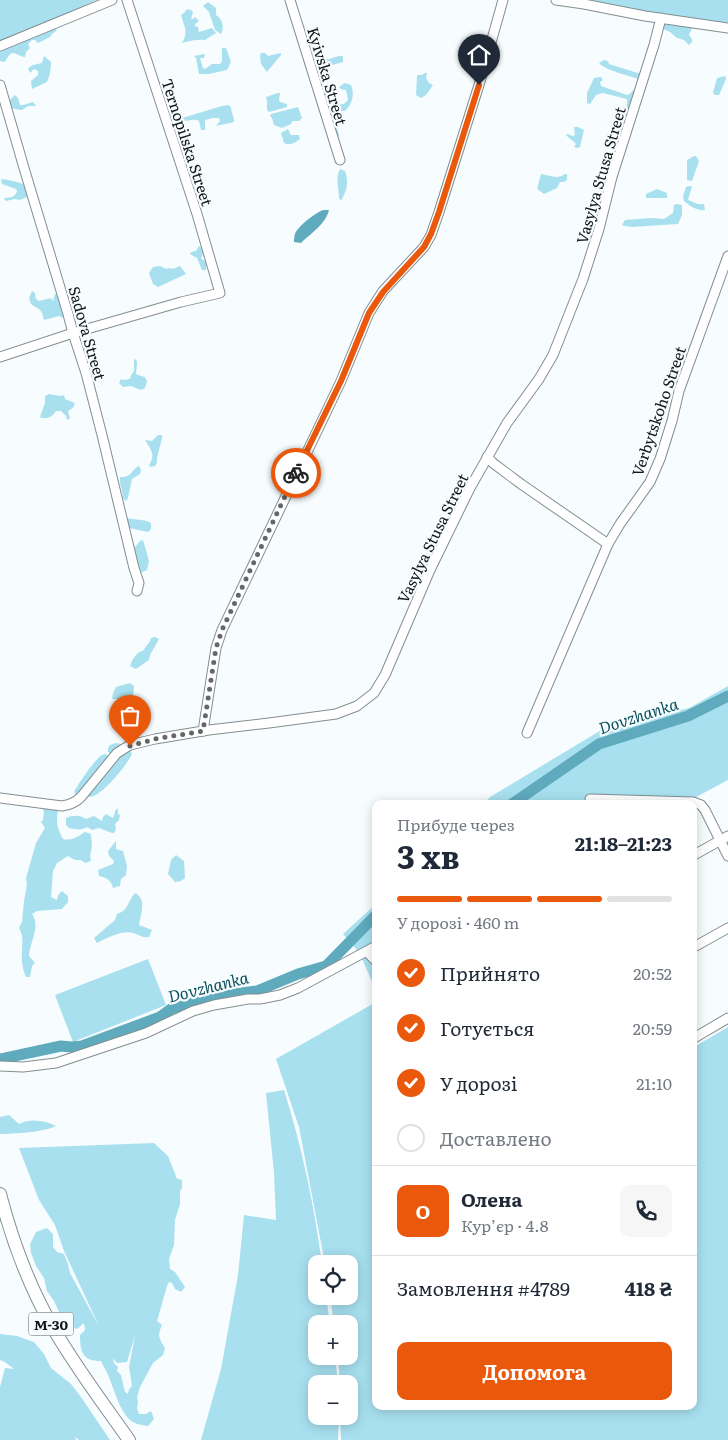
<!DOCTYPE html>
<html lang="uk">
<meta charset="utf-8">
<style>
body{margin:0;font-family:Literata,serif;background:#f6f6f7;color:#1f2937;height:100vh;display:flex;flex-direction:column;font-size:19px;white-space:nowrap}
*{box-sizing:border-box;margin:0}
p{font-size:16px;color:#747a83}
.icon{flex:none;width:28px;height:28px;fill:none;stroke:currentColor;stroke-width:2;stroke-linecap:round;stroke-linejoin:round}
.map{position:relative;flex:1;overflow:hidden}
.drawer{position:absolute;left:372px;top:800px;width:325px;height:610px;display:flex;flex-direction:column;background:#fff;border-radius:10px;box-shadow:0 2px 12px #0003}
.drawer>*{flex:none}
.tools{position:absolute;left:308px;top:1255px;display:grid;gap:10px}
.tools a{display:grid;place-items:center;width:50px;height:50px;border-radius:10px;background:#fff;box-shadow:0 2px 12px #0003;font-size:25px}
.pin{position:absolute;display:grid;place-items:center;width:42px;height:42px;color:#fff;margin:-51px -21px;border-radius:50% 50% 50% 0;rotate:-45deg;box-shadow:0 0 5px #0007}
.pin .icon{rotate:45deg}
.courier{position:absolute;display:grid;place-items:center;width:50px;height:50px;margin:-25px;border:4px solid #ea580c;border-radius:50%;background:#fff;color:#222;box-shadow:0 1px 6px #0007}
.summary em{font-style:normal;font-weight:700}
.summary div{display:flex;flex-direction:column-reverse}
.summary{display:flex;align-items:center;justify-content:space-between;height:85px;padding:0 25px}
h1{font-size:32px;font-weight:700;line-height:38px}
.bar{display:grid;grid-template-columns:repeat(4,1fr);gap:8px 5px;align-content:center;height:60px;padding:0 25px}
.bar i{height:6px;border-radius:4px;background:#e0e1e3}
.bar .selected{background:#ea580c}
.bar p{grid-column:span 4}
.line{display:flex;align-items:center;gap:12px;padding:0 25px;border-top:1px solid #e0e1e3}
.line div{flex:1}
.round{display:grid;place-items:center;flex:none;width:52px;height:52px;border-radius:10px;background:#f6f6f7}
ol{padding:0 25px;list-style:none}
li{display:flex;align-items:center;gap:15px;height:55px}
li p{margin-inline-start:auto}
li .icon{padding:5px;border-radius:50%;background:#ea580c;color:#fff;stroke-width:4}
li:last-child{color:#747a83}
li i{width:28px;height:28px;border:2px solid #e0e1e3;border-radius:50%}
.cta{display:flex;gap:10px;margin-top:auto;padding:10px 25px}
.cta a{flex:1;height:58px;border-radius:10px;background:#ea580c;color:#fff;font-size:20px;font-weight:700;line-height:58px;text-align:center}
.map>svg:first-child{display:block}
.green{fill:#a8e0f0;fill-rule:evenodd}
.water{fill:#60aabe}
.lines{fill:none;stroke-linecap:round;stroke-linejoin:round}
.river{stroke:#60aabe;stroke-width:11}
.minor-casing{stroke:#828e91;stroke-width:11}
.highway-casing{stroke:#828e91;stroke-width:14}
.minor{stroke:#fff;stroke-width:9}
.highway{stroke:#fff;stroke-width:12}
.done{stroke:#626868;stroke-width:5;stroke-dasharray:0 9}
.route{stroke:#ea580c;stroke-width:6}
.labels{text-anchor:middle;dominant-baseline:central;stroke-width:4.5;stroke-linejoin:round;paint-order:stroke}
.shield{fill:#f7fdfe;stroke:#575c5d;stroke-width:1}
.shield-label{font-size:14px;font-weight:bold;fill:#121718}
.street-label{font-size:15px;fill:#121718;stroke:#f7fdfe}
.water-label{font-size:16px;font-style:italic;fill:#0d4f5d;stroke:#f7fdfe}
</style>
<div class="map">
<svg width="728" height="1440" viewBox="0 0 728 1440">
<rect width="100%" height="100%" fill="#f7fdfe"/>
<g class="green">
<path d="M0 0H96L0 46Z"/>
<path d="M553 0H728V23L580 5Z"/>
<path d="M208 2 216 8V15C222 18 225 28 221 34L215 30 209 12 203 6Z"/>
<path d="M187 9 191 10 193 12 191 19H193L195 17 199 21 195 24V26L198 27 199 32 212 28 216 33 205 40C197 39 190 41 182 43 189 32 184 26 181 15L185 12Z"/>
<path d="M664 23 693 26 689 35 692 39V42L689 45 684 40 677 38 670 32 661 28Z"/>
<path d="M57 28 56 31 52 34 50 37 38 43 35 40H32L28 44 30 48 26 52 25 57C15 56 13 46 5 62L0 61V52L2 50Z"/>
<path d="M222 48H226L231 62 227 70 209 74H199L196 58 194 56 205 54 204 58H200L203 68 205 69 212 64H220L222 61Z"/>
<path d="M261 53H265L268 56 281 53V55L267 72 261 64 260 56Z"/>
<path d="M44 56 51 62C51 69 50 75 47 82L32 89 31 81 38 75V71L34 69 30 73 28 68 33 65 42 63Z"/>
<path d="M339 56H342L343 57V62L318 69V65L326 60Z"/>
<path d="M604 60 608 61 609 64 641 74 640 80C629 75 606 71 599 63Z"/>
<path d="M425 73H427L426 78 429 83 433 85 426 95 421 98 416 95 417 75H422Z"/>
<path d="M725 76 726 79 719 95H715L713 93 717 78Z"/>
<path d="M601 77 603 80 600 82 601 86 627 95 630 94 633 90H636L627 121 623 118 627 108V99L603 93 596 95 590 104 587 103V93L594 78Z"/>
<path d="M345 83 351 85C355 94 352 105 345 111H340L335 115 336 123 338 126 337 128 339 135 338 138H335L326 103 325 90 330 87 334 91 331 96 333 105 344 104 348 100 346 90 341 89 339 87Z"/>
<path d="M278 93H280L279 100 280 102 287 104V107L269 112 267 110V101L266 97Z"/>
<path d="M15 95 18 98 20 105H23L33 102 36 106H28L22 110 15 109 10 107C8 102 11 98 15 95Z"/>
<path d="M228 105 231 107C231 112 234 116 234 122L216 126 220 121 219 118H213L205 120V130H201L199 121C191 118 189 122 181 121L182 118 222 106Z"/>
<path d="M298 107 302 118 299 121H292L291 124 282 128 274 125 272 118 270 116 271 114Z"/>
<path d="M574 127H578L584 130 580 147 577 148 574 147 576 144C573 140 569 139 566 135L568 134 572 136 575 135Z"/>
<path d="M288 129 291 135H299L300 139C295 143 290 146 284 143L281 133Z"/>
<path d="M694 156H696L699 161 692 181 687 180V160Z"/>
<path d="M340 169 345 171C349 183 347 190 341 201L339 198C339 188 335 177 340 169Z"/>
<path d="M541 174C549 175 558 180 565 174H567V180L564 182H560L557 188 544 194 537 189Z"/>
<path d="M1 179C9 180 17 181 25 185L29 196 20 200 15 199 6 201 4 199 5 198 12 197 16 194 17 191 16 189 2 184Z"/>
<path d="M690 186H692L688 200 698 204H704L705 210C697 211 690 206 684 201L683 196 686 187Z"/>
<path d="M657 189 667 193V198H646V194Z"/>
<path d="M677 204 682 205V215L678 224 632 227 625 226 622 225 625 220 651 218 664 219 673 213 674 205Z"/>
<path d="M199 246 204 250 201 259 204 260 206 263V270H202L197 258 190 254 191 252 196 251Z"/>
<path d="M160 266 166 269 169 268 173 269 180 266 186 274 158 287 153 284 149 273 153 267Z"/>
<path d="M32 291 35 293 36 299 39 301 51 298 53 301 55 294 59 293 67 319 59 316 44 320C42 308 39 310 31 304L29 298Z"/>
<path d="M136 359 137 363 136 374 138 375 145 377 147 381 145 388 141 390 131 386 123 387 119 383 121 379 123 380 130 379 131 375 134 371V360Z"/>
<path d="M49 394 60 396 64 395 65 399 75 403 73 408 68 411 70 418 67 420 66 416 61 411H56C52 417 47 420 40 417L45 403V396Z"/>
<path d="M158 435H162V438L157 458V462L155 466 151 467 149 465C156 455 151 450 145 440L152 441Z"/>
<path d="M139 466 141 470 140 474 132 479 128 498 126 501 123 498C123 491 119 484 120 477 133 478 131 469 139 466Z"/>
<path d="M127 518C134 520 145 519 151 523V529L148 532 129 528 127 525Z"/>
<path d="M143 540 149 561 147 570 140 573 135 574 131 550 136 546 140 541Z"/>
<path d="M155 637 159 639 150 655 149 660 136 669 130 666C132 659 137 652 144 650 146 645 150 643 151 638Z"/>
<path d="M130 683 134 686C134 690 133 695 132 699H112L113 693 116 687Z"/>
<path d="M728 686V780L683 804H483L490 797 608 726 689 708Z"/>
<path d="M116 743 121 744C125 748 129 748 132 754 127 765 102 796 90 797 86 797 81 796 77 796L74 792C78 784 95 759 102 755 106 753 107 755 110 757L112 754 108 752V748L110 745Z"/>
<path d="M42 807 59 808C55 820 57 828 63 839 72 841 77 837 85 832L91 834 92 846 90 856 91 861 85 863 81 860H75L68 856 57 863 53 871 51 897 57 900 58 895 62 891 68 896V902L62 909 37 911 32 914C41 927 30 941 29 956L35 963 32 966 30 977H26C23 970 21 961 22 952 22 943 24 937 19 928L22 922 24 901 27 885 26 878 36 843 45 828 41 822 43 820 44 812Z"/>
<path d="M116 809H118V814L120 815 119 820 115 824 116 829 114 833H112L99 828 92 830 87 827C81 831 75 829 69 828L66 825V818C74 815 79 815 86 819L94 816 102 821 103 817 106 814 113 818Z"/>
<path d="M116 841V849L123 851 127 866 126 875 121 879 120 886 113 888C111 880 107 878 99 876L98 870 113 864 114 861 109 856 108 851Z"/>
<path d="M176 855 184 861 185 878 181 881 175 882 168 874 171 860Z"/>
<path d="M135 893C147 899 141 914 139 925L152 930 149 937C140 938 141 935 133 933 122 930 107 938 97 943L94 938 115 920 117 914C128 911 128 901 135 893Z"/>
<path d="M376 904V991L360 954 343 934Z"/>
<path d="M148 959 166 1005 73 1042 55 995Z"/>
<path d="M376 1002V1406H694V1047L728 1027V1440H341L340 1416H349V1384H340L338 1356H349V1324H334L330 1296H349V1264H325L299 1127 276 1059Z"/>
<path d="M284 1090C302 1147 314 1205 322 1264H316V1296H326L330 1324H316V1356H335L338 1384H316V1416H339L338 1440H201L221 1369 238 1275 244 1215 276 1220 274 1173 266 1093Z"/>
<path d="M9 1115 19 1124C30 1118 45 1120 56 1126 45 1132 13 1134 0 1134V1117Z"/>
<path d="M154 1143 168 1156 176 1176V1178L182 1180V1188L180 1191V1204L175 1220 174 1245 169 1259 170 1269 175 1272 185 1287 181 1292 175 1289 172 1283 169 1282 167 1286 157 1321 162 1325C157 1336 159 1338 165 1348L163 1355 153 1363 140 1387 137 1397 138 1402 137 1408 139 1414H146L151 1411 154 1419 148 1426C143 1425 138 1425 133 1422 121 1415 115 1392 110 1380 108 1373 104 1368 101 1361 83 1361 80 1353 80 1335L85 1330 84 1323 77 1329 64 1323 54 1301 47 1291 44 1278 36 1266 31 1253 30 1244 36 1232 47 1228 53 1234V1247L57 1252 64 1254 68 1264 70 1273 99 1326 64 1251 55 1225 39 1200 19 1148ZM135 1335 129 1367 132 1386 129 1389 128 1394 125 1392 121 1375 117 1371 118 1367 114 1363 113 1358 117 1363 127 1362Z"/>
<path d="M0 1334 17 1336 34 1342 44 1354 51 1368 71 1384 81 1397 110 1440H79L75 1437 76 1440H0V1387L5 1368 14 1369 5 1362 0 1360Z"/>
</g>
<path class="water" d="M323 210H329C326 224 310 234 301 243L294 242C294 240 294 237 295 234 298 226 314 214 323 210Z"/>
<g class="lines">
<g class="river">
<path d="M512 804 599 744 688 716 728 696"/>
<path d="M0 1059 61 1046 71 1047 82 1046 160 1017 171 1009 219 996 257 991 298 974 326 966 376 915"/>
</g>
<defs>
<g id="minor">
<path d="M290 0 340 160"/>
<path d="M556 0 584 4 645 16 728 28"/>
<path d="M0 46 112 0"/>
<path d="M0 85 24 168 68 314 73 333 86 373 102 435 134 568 139 583 137 591"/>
<path d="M0 357 73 333 181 302 220 293 197 214 127 0"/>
<path d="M487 457 493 463 521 484 608 544"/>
<path d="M203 731 216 648 222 630 341 381 369 313 383 291 424 247 431 235 439 212 479 85 503 0"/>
<path d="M527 733 608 544 620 524 650 482 660 459 672 421 679 391 728 256"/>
<path d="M0 798 62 806C70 805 75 803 81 797L117 753 130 745 155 739 209 730 269 723 336 714 357 706 374 693 385 675 430 570 470 488 507 423 539 379 553 355 583 279 599 229 612 177 654 45 661 18"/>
<path d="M590 799 693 802 701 805 705 810 728 856"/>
<path d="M694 855 728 836"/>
<path d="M694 947 728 928"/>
<path d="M367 952 376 961"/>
<path d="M694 1038 728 1018"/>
<path d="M0 1066 23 1067 56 1063 146 1033 193 1011 214 1005 248 999H260L280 995 298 988 376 946"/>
</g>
<path id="highway" d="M0 1194C12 1240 28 1284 52 1326 74 1365 103 1403 129 1440"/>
</defs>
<use href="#minor" class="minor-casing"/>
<use href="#highway" class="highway-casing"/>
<use href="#minor" class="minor"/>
<use href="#highway" class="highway"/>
</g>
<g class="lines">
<path class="done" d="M130 746 155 739 203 731 216 648 222 630 296 473"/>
<path class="route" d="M296 473 341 381 369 313 383 292 424 247 431 234 439 212 479 85"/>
</g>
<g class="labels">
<rect class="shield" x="28.5" y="1312.5" width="45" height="23" rx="4"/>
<g class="shield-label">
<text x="51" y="1324">М-30</text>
</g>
<g class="street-label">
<text transform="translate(328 76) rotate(73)">Kyivska Street</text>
<text transform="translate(188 142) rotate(72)">Ternopilska Street</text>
<text transform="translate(600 175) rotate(-74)">Vasylya Stusa Street</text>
<text transform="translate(88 333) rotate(74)">Sadova Street</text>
<text transform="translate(658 411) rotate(-71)">Verbytskoho Street</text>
<text transform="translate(432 538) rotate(-64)">Vasylya Stusa Street</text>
</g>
<g class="water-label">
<text transform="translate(638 715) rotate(-18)">Dovzhanka</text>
<text transform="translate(208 986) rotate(-14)">Dovzhanka</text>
</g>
</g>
</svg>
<div class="tools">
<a><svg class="icon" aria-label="locate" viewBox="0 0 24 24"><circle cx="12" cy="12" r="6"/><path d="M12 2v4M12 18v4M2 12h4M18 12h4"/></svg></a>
<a>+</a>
<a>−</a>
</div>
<div class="pin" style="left:130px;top:746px;background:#ea580c"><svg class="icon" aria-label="bag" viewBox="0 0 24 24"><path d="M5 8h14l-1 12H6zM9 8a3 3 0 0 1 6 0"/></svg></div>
<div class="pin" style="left:479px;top:85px;background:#1f2937"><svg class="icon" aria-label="home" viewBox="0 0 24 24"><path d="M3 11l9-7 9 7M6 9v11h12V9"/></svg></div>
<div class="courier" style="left:296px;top:473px"><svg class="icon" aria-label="bike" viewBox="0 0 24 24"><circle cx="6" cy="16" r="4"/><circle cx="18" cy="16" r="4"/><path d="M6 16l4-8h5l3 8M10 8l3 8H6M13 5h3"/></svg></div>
<section class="drawer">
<div class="summary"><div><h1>3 хв</h1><p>Прибуде через</p></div><em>21:18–21:23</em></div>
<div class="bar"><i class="selected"></i><i class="selected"></i><i class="selected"></i><i></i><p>У дорозі · 460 m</p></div>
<ol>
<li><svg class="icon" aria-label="check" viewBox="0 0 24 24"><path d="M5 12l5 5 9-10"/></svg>Прийнято<p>20:52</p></li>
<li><svg class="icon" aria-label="check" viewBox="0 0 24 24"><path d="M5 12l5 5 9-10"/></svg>Готується<p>20:59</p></li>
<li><svg class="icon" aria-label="check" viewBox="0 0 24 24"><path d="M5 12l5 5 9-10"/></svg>У дорозі<p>21:10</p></li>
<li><i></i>Доставлено</li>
</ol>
<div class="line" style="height:90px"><b class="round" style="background:#ea580c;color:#fff">О</b><div><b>Олена</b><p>Кур’єр · 4.8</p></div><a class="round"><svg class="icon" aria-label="phone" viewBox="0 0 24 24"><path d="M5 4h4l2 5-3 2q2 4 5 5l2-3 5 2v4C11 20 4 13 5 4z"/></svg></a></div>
<div class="line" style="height:65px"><div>Замовлення #4789</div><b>418 ₴</b></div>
<div class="cta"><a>Допомога</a></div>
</section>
</div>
